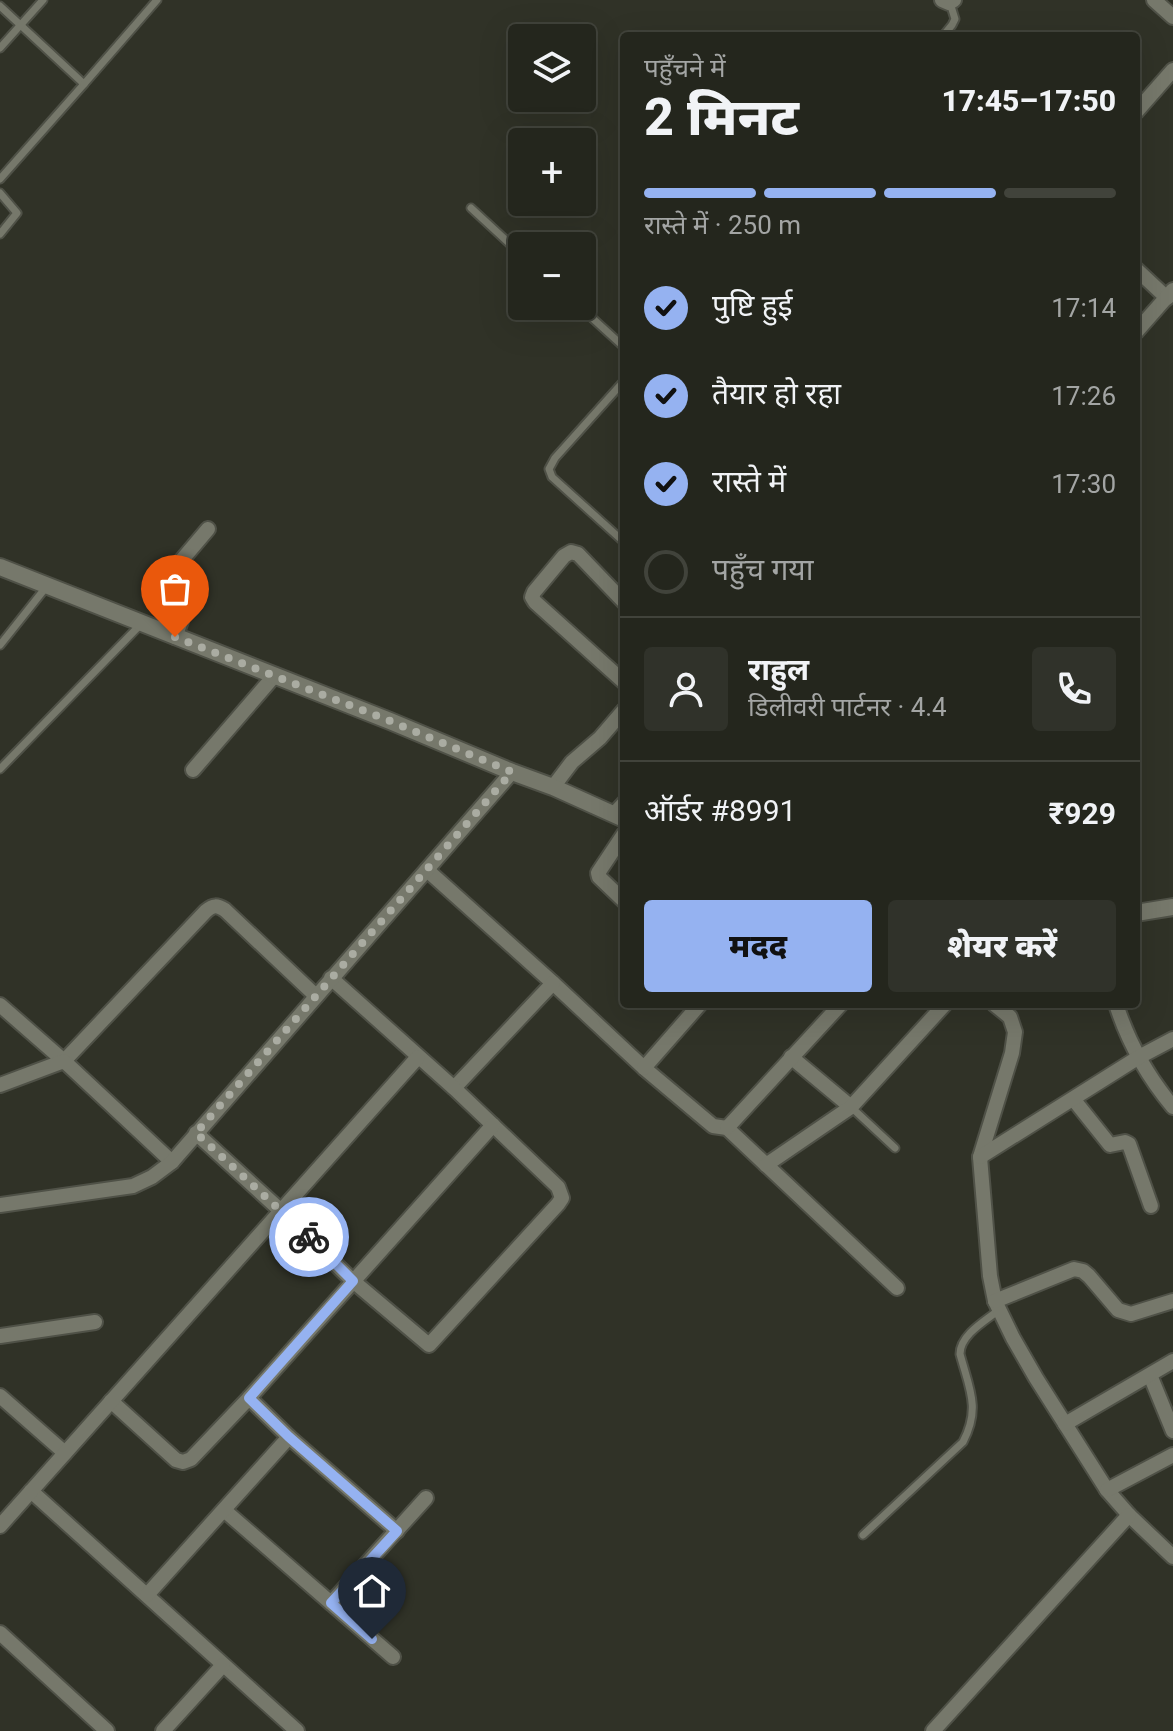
<!DOCTYPE html>
<html lang="hi">
<meta charset="utf-8">
<style>
body{margin:0;font-family:Roboto,"Noto Sans Devanagari",sans-serif;background:#30322a;color:#f1f3f6;height:100vh;display:flex;flex-direction:column;font-size:30px;white-space:nowrap}
*{box-sizing:border-box;margin:0}
p{font-size:26px;color:#a3a5a4}
.icon{flex:none;width:44px;height:44px;fill:none;stroke:currentColor;stroke-width:2;stroke-linecap:round;stroke-linejoin:round}
.map{position:relative;flex:1;overflow:hidden}
.panel{position:absolute;left:620px;top:32px;width:520px;height:976px;display:flex;flex-direction:column;background:#24261d;border-radius:8px;box-shadow:0 8px 32px #0002,0 0 0 2px #41433b}
.panel>*{flex:none}
.tools{position:absolute;left:508px;top:24px;display:grid;gap:16px}
.tools a{display:grid;place-items:center;width:88px;height:88px;border-radius:8px;background:#24261d;box-shadow:0 8px 32px #0002,0 0 0 2px #41433b;font-size:40px}
.pin{position:absolute;display:grid;place-items:center;width:68px;height:68px;color:#fff;margin:-82px -34px;border-radius:50% 50% 50% 0;rotate:-45deg;box-shadow:0 0 8px #0007}
.pin .icon{rotate:45deg}
.courier{position:absolute;display:grid;place-items:center;width:80px;height:80px;margin:-40px;border:6px solid #95b2f1;border-radius:50%;background:#fff;color:#222;box-shadow:0 2px 10px #0007}
.overview em{font-style:normal;font-weight:800}
.overview div{display:flex;flex-direction:column-reverse}
.overview{display:flex;align-items:center;justify-content:space-between;height:136px;padding:0 24px}
h1{font-size:52px;font-weight:800;line-height:60px}
.bar{display:grid;grid-template-columns:repeat(4,1fr);gap:12px 8px;align-content:center;height:96px;padding:0 24px}
.bar i{height:10px;border-radius:6px;background:#41433b}
.bar .selected{background:#95b2f1}
.bar p{grid-column:span 4}
.line{display:flex;align-items:center;gap:20px;padding:0 24px;border-top:2px solid #41433b}
.line div{flex:1}
.round{display:grid;place-items:center;flex:none;width:84px;height:84px;border-radius:8px;background:#30322a}
ol{padding:0 24px;list-style:none}
li{display:flex;align-items:center;gap:24px;height:88px}
li p{margin-inline-start:auto}
li .icon{padding:8px;border-radius:50%;background:#95b2f1;color:#111;stroke-width:4}
li:last-child{color:#a3a5a4}
li i{width:44px;height:44px;border:4px solid #41433b;border-radius:50%}
.button{display:flex;gap:16px;margin-top:auto;padding:16px 24px}
.button a{flex:1;height:92px;border-radius:8px;background:#95b2f1;color:#111;font-size:32px;font-weight:800;line-height:92px;text-align:center}
.button a+a{background:#30322a;color:#f1f3f6}
.map>svg:first-child{display:block}
.lines{fill:none;stroke-linecap:round;stroke-linejoin:round}
.service-casing{stroke:#4f5147;stroke-width:11}
.minor-casing{stroke:#4f5147;stroke-width:18}
.tertiary-casing{stroke:#4f5147;stroke-width:20}
.service{stroke:#76786b;stroke-width:7}
.minor{stroke:#76786b;stroke-width:14}
.tertiary{stroke:#76786b;stroke-width:16}
.done{stroke:#aaaca2;stroke-width:8;stroke-dasharray:0 14.4}
.route{stroke:#95b2f1;stroke-width:10}
</style>
<div class="map">
<svg width="1173" height="1731" viewBox="0 0 1173 1731">
<rect width="100%" height="100%" fill="#303227"/>
<g class="lines">
<defs>
<g id="service">
<path d="M0 6 84 84 0 179"/>
<path d="M943 36 952 25 955 19 950 3"/>
<path d="M0 48 43 0"/>
<path d="M84 84 157 0"/>
<path d="M0 193 17 213 0 234"/>
<path d="M471 208 522 255"/>
<path d="M579 306 624 347"/>
<path d="M624 381 555 458 549 469 552 477 624 542"/>
<path d="M0 645 47 586"/>
<path d="M0 769 141 624"/>
<path d="M612 811 624 798"/>
<path d="M851 1107 895 1148"/>
<path d="M863 1535 963 1442C981 1408 969 1388 960 1354 960 1335 985 1321 999 1310"/>
</g>
<g id="minor">
<path d="M942 0 949 3 954 0"/>
<path d="M1154 0 1173 17"/>
<path d="M1136 112 1173 70"/>
<path d="M1136 269 1167 298"/>
<path d="M1136 332 1173 290"/>
<path d="M624 602 578 554 571 552 564 556 534 592 532 597 535 602 624 682"/>
<path d="M175 637 181 621V618L160 595 159 587 208 529"/>
<path d="M193 770 275 675"/>
<path d="M553 787 572 762 600 738 624 710"/>
<path d="M624 834 598 873 599 877 624 901"/>
<path d="M427 870 553 983 644 1068 713 1126 727 1128 897 1288"/>
<path d="M994 1004 1010 1017 1015 1032 1012 1053 980 1157 990 1276 995 1301 1013 1338 1036 1378 1107 1490 1129 1515 1173 1557"/>
<path d="M1116 1004C1128 1042 1148 1077 1173 1107"/>
<path d="M0 1005 64 1061 206 911C213 905 217 905 225 910L316 996"/>
<path d="M791 1057 851 1107"/>
<path d="M644 1068 700 1004"/>
<path d="M0 1085 64 1061 172 1162"/>
<path d="M454 1088 553 983"/>
<path d="M1074 1100 1110 1145 1125 1142 1129 1144 1151 1206"/>
<path d="M727 1128 841 1004"/>
<path d="M196 1133 280 1210 353 1281 429 1345 558 1204 562 1198 558 1187 454 1088 331 978"/>
<path d="M980 1157 1139 1057 1173 1039"/>
<path d="M766 1165 851 1107 945 1004"/>
<path d="M0 1205 133 1186 152 1177 172 1162 512 772"/>
<path d="M995 1301 1074 1269 1083 1271 1089 1276 1118 1310 1131 1314 1173 1301"/>
<path d="M0 1336 95 1322"/>
<path d="M1150 1375 1173 1431"/>
<path d="M0 1396 65 1453"/>
<path d="M249 1398 289 1437 397 1531"/>
<path d="M111 1401 176 1460 183 1462 191 1459 249 1398 493 1125"/>
<path d="M1065 1424 1173 1361"/>
<path d="M1107 1490 1173 1455"/>
<path d="M31 1491 297 1731"/>
<path d="M224 1510 393 1657"/>
<path d="M0 1526 418 1057"/>
<path d="M147 1595 289 1437"/>
<path d="M331 1603 426 1498"/>
<path d="M0 1633 107 1731"/>
<path d="M163 1731 223 1665"/>
<path d="M933 1731 1129 1515"/>
</g>
<g id="tertiary">
<path d="M0 567 390 721 512 772 553 787 624 819"/>
<path d="M1136 913 1173 907"/>
</g>
</defs>
<use href="#service" class="service-casing"/>
<use href="#minor" class="minor-casing"/>
<use href="#tertiary" class="tertiary-casing"/>
<use href="#service" class="service"/>
<use href="#minor" class="minor"/>
<use href="#tertiary" class="tertiary"/>
</g>
<g class="lines">
<path class="done" d="M175 637 390 721 512 772 196 1133 309 1237"/>
<path class="route" d="M309 1237 353 1281 249 1398 289 1437 397 1531 331 1603 372 1639"/>
</g>
</svg>
<div class="tools">
<a><svg class="icon" aria-label="layers" viewBox="0 0 24 24"><path d="M12 4l9 5-9 5-9-5zM3 14l9 5 9-5"/></svg></a>
<a>+</a>
<a>−</a>
</div>
<div class="pin" style="left:175px;top:637px;background:#ea580c"><svg class="icon" aria-label="bag" viewBox="0 0 24 24"><path d="M5 8h14l-1 12H6zM9 8a3 3 0 0 1 6 0"/></svg></div>
<div class="pin" style="left:372px;top:1639px;background:#1f2937"><svg class="icon" aria-label="home" viewBox="0 0 24 24"><path d="M3 11l9-7 9 7M6 9v11h12V9"/></svg></div>
<div class="courier" style="left:309px;top:1237px"><svg class="icon" aria-label="bike" viewBox="0 0 24 24"><circle cx="6" cy="16" r="4"/><circle cx="18" cy="16" r="4"/><path d="M6 16l4-8h5l3 8M10 8l3 8H6M13 5h3"/></svg></div>
<section class="panel">
<div class="overview"><div><h1>2 मिनट</h1><p>पहुँचने में</p></div><em>17:45–17:50</em></div>
<div class="bar"><i class="selected"></i><i class="selected"></i><i class="selected"></i><i></i><p>रास्ते में · 250 m</p></div>
<ol>
<li><svg class="icon" aria-label="check" viewBox="0 0 24 24"><path d="M5 12l5 5 9-10"/></svg>पुष्टि हुई<p>17:14</p></li>
<li><svg class="icon" aria-label="check" viewBox="0 0 24 24"><path d="M5 12l5 5 9-10"/></svg>तैयार हो रहा<p>17:26</p></li>
<li><svg class="icon" aria-label="check" viewBox="0 0 24 24"><path d="M5 12l5 5 9-10"/></svg>रास्ते में<p>17:30</p></li>
<li><i></i>पहुँच गया</li>
</ol>
<div class="line" style="height:144px"><a class="round"><svg class="icon" aria-label="person" viewBox="0 0 24 24"><circle cx="12" cy="8" r="4"/><path d="M4 21q1-7 8-7t8 7"/></svg></a><div><b>राहुल</b><p>डिलीवरी पार्टनर · 4.4</p></div><a class="round"><svg class="icon" aria-label="phone" viewBox="0 0 24 24"><path d="M5 4h4l2 5-3 2q2 4 5 5l2-3 5 2v4C11 20 4 13 5 4z"/></svg></a></div>
<div class="line" style="height:104px"><div>ऑर्डर #8991</div><b>₹929</b></div>
<div class="button"><a>मदद</a><a>शेयर करें</a></div>
</section>
</div>
